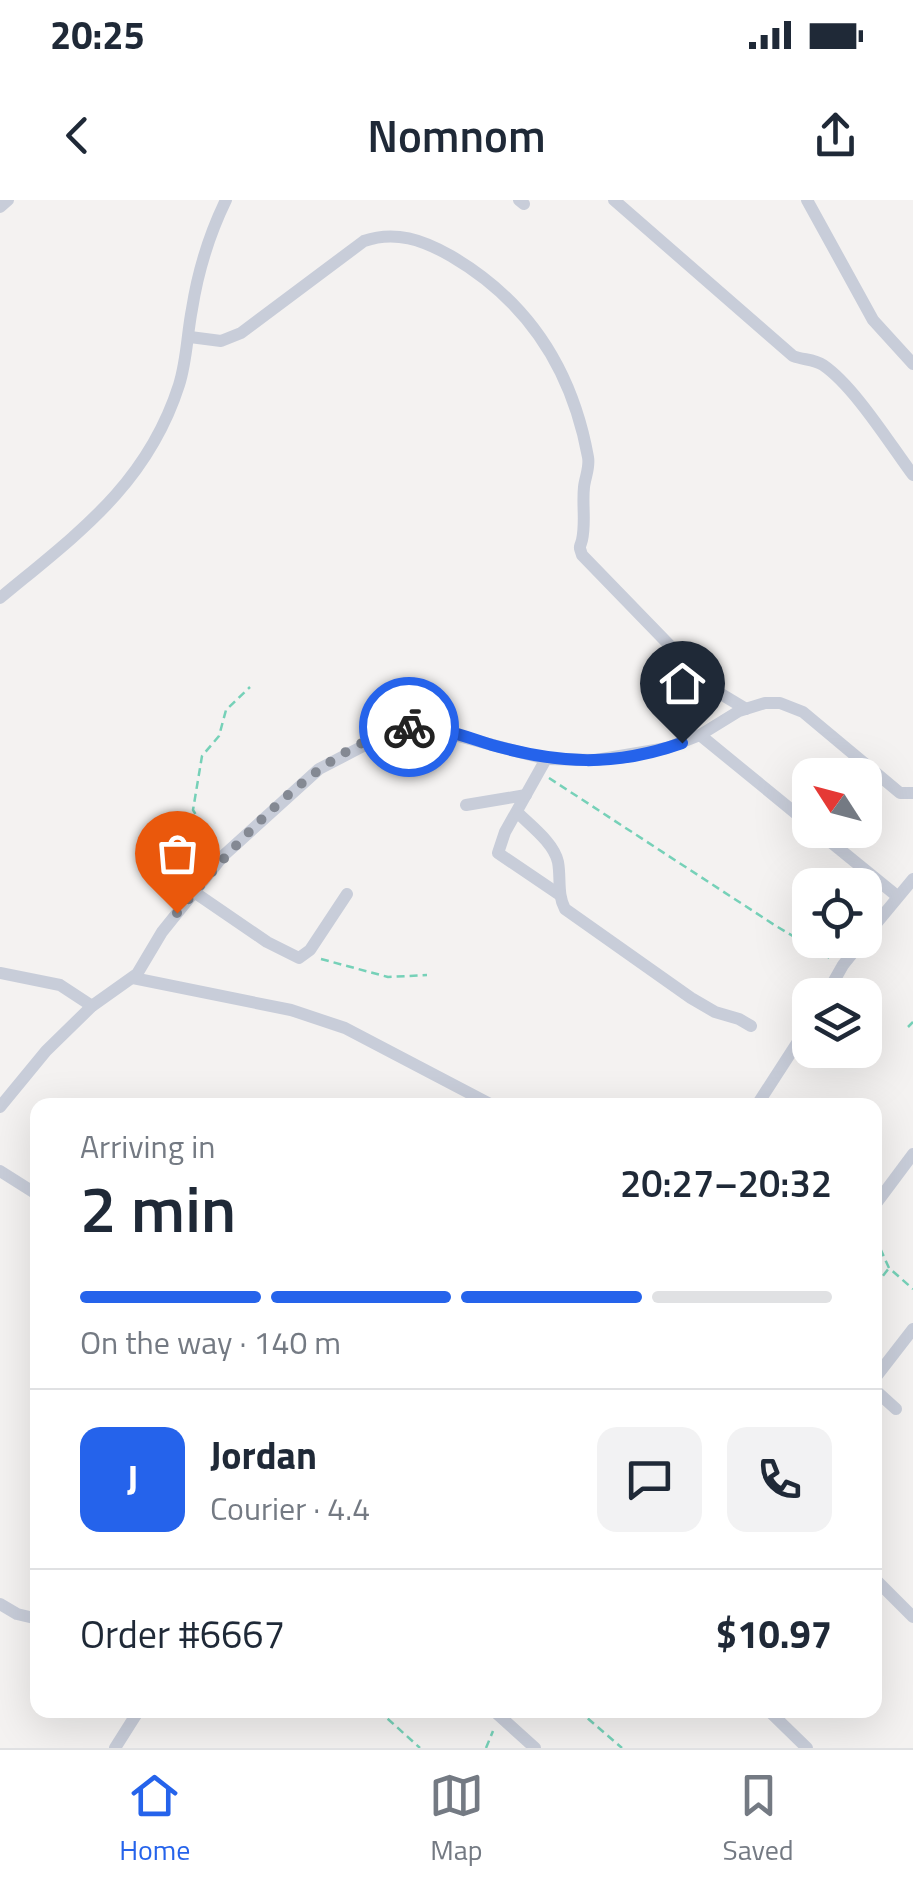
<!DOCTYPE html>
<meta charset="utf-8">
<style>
body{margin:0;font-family:"Titillium Web",sans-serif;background:#f2f2f3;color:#1f2937;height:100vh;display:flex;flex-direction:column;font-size:38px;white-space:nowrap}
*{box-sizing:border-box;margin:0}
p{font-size:32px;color:#747a83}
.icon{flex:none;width:55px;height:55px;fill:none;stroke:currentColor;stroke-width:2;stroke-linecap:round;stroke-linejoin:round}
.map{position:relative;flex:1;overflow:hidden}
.details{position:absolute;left:30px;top:898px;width:852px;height:620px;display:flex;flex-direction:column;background:#fff;border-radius:20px;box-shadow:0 10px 40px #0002}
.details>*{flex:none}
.needle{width:65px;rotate:306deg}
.tools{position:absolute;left:792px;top:558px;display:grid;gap:20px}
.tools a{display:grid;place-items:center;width:90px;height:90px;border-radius:20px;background:#fff;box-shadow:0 10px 40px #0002;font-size:50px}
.pin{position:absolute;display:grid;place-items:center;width:85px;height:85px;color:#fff;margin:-102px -42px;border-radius:50% 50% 50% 0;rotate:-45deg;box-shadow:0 0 10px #0007}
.pin .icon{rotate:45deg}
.courier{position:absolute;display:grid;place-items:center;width:100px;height:100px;margin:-50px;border:8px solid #2563eb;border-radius:50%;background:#fff;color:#222;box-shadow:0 2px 12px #0007}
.summary em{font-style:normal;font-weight:600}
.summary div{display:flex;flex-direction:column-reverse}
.summary{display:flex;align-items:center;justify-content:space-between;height:170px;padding:0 50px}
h1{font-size:65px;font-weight:600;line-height:75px}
.bar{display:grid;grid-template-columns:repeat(4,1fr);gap:15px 10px;align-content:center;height:120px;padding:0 50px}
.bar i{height:12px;border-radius:8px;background:#e0e1e3}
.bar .current{background:#2563eb}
.bar p{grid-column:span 4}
.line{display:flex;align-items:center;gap:25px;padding:0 50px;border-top:2px solid #e0e1e3}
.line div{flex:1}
.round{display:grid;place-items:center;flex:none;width:105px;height:105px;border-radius:20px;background:#f2f2f3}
.status{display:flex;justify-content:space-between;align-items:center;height:70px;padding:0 50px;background:#fff;direction:ltr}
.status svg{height:28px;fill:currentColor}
header{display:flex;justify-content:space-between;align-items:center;height:130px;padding:0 50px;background:#fff;font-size:45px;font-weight:600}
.tab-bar{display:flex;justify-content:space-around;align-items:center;height:140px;border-top:2px solid #e0e1e3;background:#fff;font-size:28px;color:#747a83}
.tab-bar a{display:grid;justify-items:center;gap:5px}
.tab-bar .current{color:#2563eb}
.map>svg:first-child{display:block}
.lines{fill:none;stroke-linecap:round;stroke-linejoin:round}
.path{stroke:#76d1b8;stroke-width:2.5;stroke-dasharray:8 5;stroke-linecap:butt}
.minor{stroke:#c8cdd9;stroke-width:12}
.done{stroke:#848993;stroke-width:10;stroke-dasharray:0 18}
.route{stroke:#2563eb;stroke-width:12}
</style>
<div class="status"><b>20:25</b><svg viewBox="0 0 49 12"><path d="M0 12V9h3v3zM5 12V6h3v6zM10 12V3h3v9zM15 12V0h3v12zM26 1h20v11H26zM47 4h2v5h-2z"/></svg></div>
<header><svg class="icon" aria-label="back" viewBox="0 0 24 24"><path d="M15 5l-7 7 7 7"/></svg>Nomnom<svg class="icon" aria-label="share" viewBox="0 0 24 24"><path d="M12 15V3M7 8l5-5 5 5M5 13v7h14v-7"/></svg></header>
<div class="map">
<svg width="913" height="1548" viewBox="0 0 913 1548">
<rect width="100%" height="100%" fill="#f4f2f1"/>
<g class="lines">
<g class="path">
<path d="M549 578 776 726 833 760"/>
<path d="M216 647 193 610 202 556 219 536 226 510 250 487"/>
<path d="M321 759 388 777 427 775"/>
<path d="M908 827 913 822"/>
<path d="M875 1037 889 1068 913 1089"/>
<path d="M875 1086 889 1068"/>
<path d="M378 1510 420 1548"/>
<path d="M578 1510 622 1548"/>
<path d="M486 1548 493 1531"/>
</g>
<g class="minor">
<path d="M519 0 524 4"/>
<path d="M614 0 793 156C803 160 814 159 823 165 854 186 890 244 913 275"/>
<path d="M807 0 873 120 913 164"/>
<path d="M0 7 8 0"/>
<path d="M190 137 221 141 241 133 364 41C395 30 423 40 451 56 528 101 572 169 588 257 590 268 585 277 584 287 582 305 586 322 582 340 579 351 579 344 582 355L711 488 746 509"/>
<path d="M0 398C77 334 147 285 179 185 187 160 187 134 192 109 198 71 209 35 226 0"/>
<path d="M700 535 810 625"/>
<path d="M546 559 505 632 498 653 560 695"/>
<path d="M466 605 526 595"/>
<path d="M518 613C531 626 554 643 558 662 561 678 557 694 565 709L691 798 715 812 739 819 751 826"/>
<path d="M816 630 897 696"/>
<path d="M194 692 267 742 299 758 310 750 347 694"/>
<path d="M865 737 913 679"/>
<path d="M0 773 60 785 92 806"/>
<path d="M133 778 291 810 345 828 492 905"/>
<path d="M826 795 843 765 863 740"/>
<path d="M757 905 810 823"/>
<path d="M0 907 46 851 92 806 137 774 162 732 223 656 319 569 390 532 420 526 546 559 596 560 667 548 700 535 739 511 765 503H780L803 512 900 593H913"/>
<path d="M0 971 38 995"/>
<path d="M875 1005 913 954"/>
<path d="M875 1178 913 1129"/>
<path d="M875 1190 896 1209"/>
<path d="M875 1379 913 1417"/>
<path d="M0 1404 17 1414 38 1419"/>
<path d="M493 1510 535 1548"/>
<path d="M768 1510 807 1548"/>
<path d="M115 1548 139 1510"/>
</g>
</g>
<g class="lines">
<path class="done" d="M177 713C229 650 325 540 409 527"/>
<path class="route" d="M409 527C437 525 466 537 492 545 560 564 614 567 682 543"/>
</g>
</svg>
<div class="tools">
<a><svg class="needle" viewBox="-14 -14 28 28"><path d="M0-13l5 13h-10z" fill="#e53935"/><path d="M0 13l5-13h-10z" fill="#747a83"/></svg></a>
<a><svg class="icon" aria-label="locate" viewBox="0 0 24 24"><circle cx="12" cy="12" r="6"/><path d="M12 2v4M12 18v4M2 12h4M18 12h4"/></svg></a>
<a><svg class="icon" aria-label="layers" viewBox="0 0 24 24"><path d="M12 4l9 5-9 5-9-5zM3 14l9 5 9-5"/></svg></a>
</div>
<div class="pin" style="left:177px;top:713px;background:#ea580c"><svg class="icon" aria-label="bag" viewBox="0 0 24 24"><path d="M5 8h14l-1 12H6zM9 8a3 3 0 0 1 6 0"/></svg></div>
<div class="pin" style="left:682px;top:543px;background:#1f2937"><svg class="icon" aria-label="home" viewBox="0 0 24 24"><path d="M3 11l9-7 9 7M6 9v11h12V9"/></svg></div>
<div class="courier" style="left:409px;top:527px"><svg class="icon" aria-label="bike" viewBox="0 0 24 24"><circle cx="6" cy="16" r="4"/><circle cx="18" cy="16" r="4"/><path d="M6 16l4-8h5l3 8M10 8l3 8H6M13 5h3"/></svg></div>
<section class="details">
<div class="summary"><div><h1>2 min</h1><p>Arriving in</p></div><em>20:27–20:32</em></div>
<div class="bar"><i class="current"></i><i class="current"></i><i class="current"></i><i></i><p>On the way · 140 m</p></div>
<div class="line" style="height:180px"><b class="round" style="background:#2563eb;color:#fff">J</b><div><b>Jordan</b><p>Courier · 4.4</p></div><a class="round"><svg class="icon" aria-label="chat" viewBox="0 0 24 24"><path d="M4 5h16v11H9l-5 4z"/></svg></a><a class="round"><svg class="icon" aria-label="phone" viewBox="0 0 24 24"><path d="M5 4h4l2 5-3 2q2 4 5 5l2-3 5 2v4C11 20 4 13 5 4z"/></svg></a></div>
<div class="line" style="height:130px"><div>Order #6667</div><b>$10.97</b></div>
</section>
</div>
<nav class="tab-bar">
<a class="current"><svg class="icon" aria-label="home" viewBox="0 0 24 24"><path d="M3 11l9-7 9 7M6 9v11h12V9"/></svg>Home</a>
<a><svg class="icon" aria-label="map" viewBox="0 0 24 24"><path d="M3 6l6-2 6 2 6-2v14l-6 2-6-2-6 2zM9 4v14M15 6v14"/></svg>Map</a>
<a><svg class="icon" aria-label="saved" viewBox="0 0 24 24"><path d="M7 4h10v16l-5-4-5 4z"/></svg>Saved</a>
</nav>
